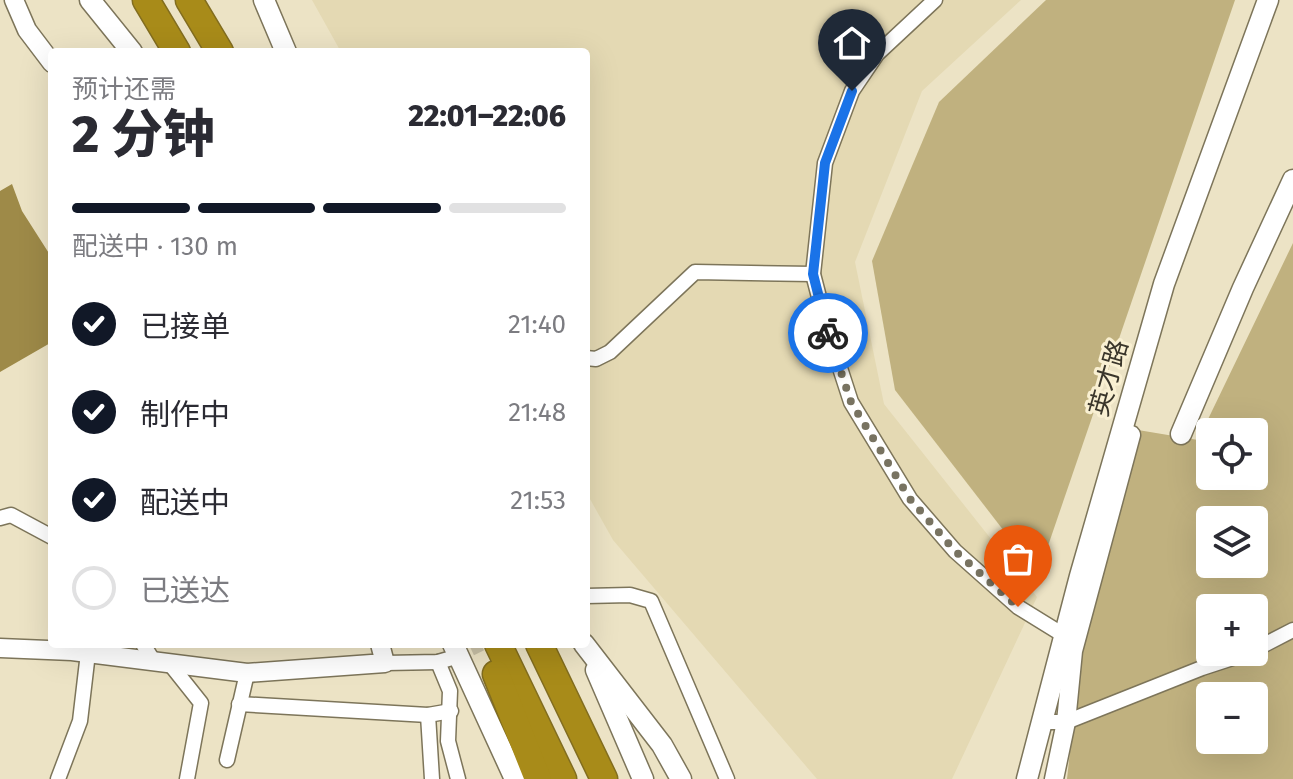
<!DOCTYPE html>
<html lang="zh">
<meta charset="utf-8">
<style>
body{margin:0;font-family:"Fira Sans","Noto Sans SC",sans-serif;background:#f7f7f7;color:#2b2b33;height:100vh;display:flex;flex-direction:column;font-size:30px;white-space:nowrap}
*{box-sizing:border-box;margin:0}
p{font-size:26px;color:#7c7c81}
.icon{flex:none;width:44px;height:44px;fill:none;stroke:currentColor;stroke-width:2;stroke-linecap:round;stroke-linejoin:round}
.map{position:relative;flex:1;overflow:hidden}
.panel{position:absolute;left:48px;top:48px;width:542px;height:600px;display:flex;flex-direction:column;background:#fff;border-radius:8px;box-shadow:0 8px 32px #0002}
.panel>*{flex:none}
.tools{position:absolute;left:1196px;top:418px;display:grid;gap:16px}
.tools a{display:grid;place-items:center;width:72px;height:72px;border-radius:8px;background:#fff;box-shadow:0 8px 32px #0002;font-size:40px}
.pin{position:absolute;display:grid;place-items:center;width:68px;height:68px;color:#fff;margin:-82px -34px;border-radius:50% 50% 50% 0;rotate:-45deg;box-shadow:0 0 8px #0007}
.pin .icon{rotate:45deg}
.courier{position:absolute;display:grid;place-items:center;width:80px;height:80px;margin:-40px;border:6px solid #1a73e8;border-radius:50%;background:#fff;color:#222;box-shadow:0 2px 10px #0007}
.summary em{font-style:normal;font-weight:800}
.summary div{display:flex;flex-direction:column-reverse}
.summary{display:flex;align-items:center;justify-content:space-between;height:136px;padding:0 24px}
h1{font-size:52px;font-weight:800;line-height:60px}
.bar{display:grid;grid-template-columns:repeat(4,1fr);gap:12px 8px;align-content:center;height:96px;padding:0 24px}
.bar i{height:10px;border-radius:6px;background:#e1e1e2}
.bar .selected{background:#111827}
.bar p{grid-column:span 4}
ol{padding:0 24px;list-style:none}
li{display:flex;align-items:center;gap:24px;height:88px}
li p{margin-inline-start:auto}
li .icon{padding:8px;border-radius:50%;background:#111827;color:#fff;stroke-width:4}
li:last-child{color:#7c7c81}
li i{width:44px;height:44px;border:4px solid #e1e1e2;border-radius:50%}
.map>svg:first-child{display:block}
.built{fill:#e4d9b3}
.green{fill:#c0b17f;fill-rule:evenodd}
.water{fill:#9e8a48}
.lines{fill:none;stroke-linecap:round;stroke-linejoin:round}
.minor-tunnel{stroke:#c8c0a6;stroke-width:14;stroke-dasharray:14 7;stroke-linecap:butt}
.minor-casing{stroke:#7d755a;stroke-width:17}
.tertiary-casing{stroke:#7d755a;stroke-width:21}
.secondary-casing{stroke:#7d755a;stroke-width:23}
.motorway-casing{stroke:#826d1f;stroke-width:29}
.minor{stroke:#fff;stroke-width:14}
.tertiary{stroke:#fff;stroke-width:18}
.secondary{stroke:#fff;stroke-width:20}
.motorway{stroke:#a88b19;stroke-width:26}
.done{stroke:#787361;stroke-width:8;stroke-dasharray:0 14.4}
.route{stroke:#1a73e8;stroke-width:10}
.labels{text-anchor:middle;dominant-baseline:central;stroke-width:6;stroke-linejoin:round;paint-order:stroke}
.street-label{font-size:26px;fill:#3a362b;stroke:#f9f0d2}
</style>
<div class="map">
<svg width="1293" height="779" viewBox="0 0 1293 779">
<rect width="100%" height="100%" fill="#ece3c5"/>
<path class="built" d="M312 0H1021L922 91 855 262 884 404 1037 597 952 779H817L613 540 586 492V52H341Z"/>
<g class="green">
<path d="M1046 0H1235L1038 575 895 390 872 261 939 102Z"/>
<path d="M1293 243V779H1067L1082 641 1138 430 1198 440ZM1210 432H1254V476H1210ZM1210 520H1254V564H1210ZM1210 608H1254V652H1210ZM1210 696H1254V740H1210Z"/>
</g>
<path class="water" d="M12 184 22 211 52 258V342L0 372V191Z"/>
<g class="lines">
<path class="minor-tunnel" d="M452 658 481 644"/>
<defs>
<g id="minor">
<path d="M935 0 877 54 852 91 825 163 813 274 827 328 851 402 910 499 955 551 1018 607 1065 636"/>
<path d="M586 358 596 359 610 352 695 272 813 274"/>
<path d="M0 518 11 515 52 537"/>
<path d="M586 596 630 595 651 601 727 779"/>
<path d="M143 644 154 662"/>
<path d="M1254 650 1293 630"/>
<path d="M438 662 450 691 448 741 458 779"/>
<path d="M385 663 438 662 452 658"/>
<path d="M170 664 201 703 187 779"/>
<path d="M239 704 428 715"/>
<path d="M1042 722H1066L1202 668 1251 652"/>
<path d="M227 760 247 673"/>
<path d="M58 779 80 721 88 653"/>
<path d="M432 779 428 715 451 711"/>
</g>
<g id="tertiary">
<path d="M14 0 27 30 52 63"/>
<path d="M0 648 72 651 247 673 385 663 380 644"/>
<path d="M1054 779 1066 722 1073 651 1131 435"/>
</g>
<g id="secondary">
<path d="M90 0 132 52"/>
<path d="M264 0 286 52"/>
<path d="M1181 434 1243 288 1293 180"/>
<path d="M453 644 515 779"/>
<path d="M584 644 662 745 681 779"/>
<path d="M596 670 643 779"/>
<path d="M1027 779 1080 576 1164 284 1268 0"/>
</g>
<g id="motorway">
<path d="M146 0 177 52"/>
<path d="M189 0 220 52"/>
<path d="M498 644 563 779"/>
<path d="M539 644 604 779"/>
<path d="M496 674 538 779"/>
</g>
</defs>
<use href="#minor" class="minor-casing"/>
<use href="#tertiary" class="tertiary-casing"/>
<use href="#secondary" class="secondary-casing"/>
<use href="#motorway" class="motorway-casing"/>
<use href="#minor" class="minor"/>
<use href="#tertiary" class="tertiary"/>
<use href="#secondary" class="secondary"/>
<use href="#motorway" class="motorway"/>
</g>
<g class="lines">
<path class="done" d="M828 333 851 402 910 499 955 551 1018 607"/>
<path class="route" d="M828 333 813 274 816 247 825 163 852 91"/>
</g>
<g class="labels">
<g class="street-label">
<text transform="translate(1109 378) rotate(-74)">英才路</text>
</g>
</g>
</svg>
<div class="tools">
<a><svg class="icon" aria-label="locate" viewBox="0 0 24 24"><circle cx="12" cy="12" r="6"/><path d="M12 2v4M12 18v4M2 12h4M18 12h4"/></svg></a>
<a><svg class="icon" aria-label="layers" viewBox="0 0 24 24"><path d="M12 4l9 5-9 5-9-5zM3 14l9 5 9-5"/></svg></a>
<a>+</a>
<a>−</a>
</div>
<div class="pin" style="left:1018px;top:607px;background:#ea580c"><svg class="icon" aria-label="bag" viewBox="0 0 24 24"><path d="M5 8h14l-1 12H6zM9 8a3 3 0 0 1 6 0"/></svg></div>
<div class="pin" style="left:852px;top:91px;background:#1f2937"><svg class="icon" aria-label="home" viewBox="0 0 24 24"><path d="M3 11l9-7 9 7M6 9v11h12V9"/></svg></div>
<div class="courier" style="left:828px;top:333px"><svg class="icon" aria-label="bike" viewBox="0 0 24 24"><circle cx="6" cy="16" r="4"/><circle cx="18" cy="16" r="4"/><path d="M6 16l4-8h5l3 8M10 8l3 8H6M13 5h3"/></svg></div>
<section class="panel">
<div class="summary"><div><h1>2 分钟</h1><p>预计还需</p></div><em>22:01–22:06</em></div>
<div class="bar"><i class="selected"></i><i class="selected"></i><i class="selected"></i><i></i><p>配送中 · 130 m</p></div>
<ol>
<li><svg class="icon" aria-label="check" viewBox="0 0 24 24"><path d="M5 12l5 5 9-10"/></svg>已接单<p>21:40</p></li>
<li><svg class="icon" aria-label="check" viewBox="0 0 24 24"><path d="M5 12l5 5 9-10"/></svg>制作中<p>21:48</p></li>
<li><svg class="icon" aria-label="check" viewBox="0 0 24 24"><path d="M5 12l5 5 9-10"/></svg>配送中<p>21:53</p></li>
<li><i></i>已送达</li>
</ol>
</section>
</div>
